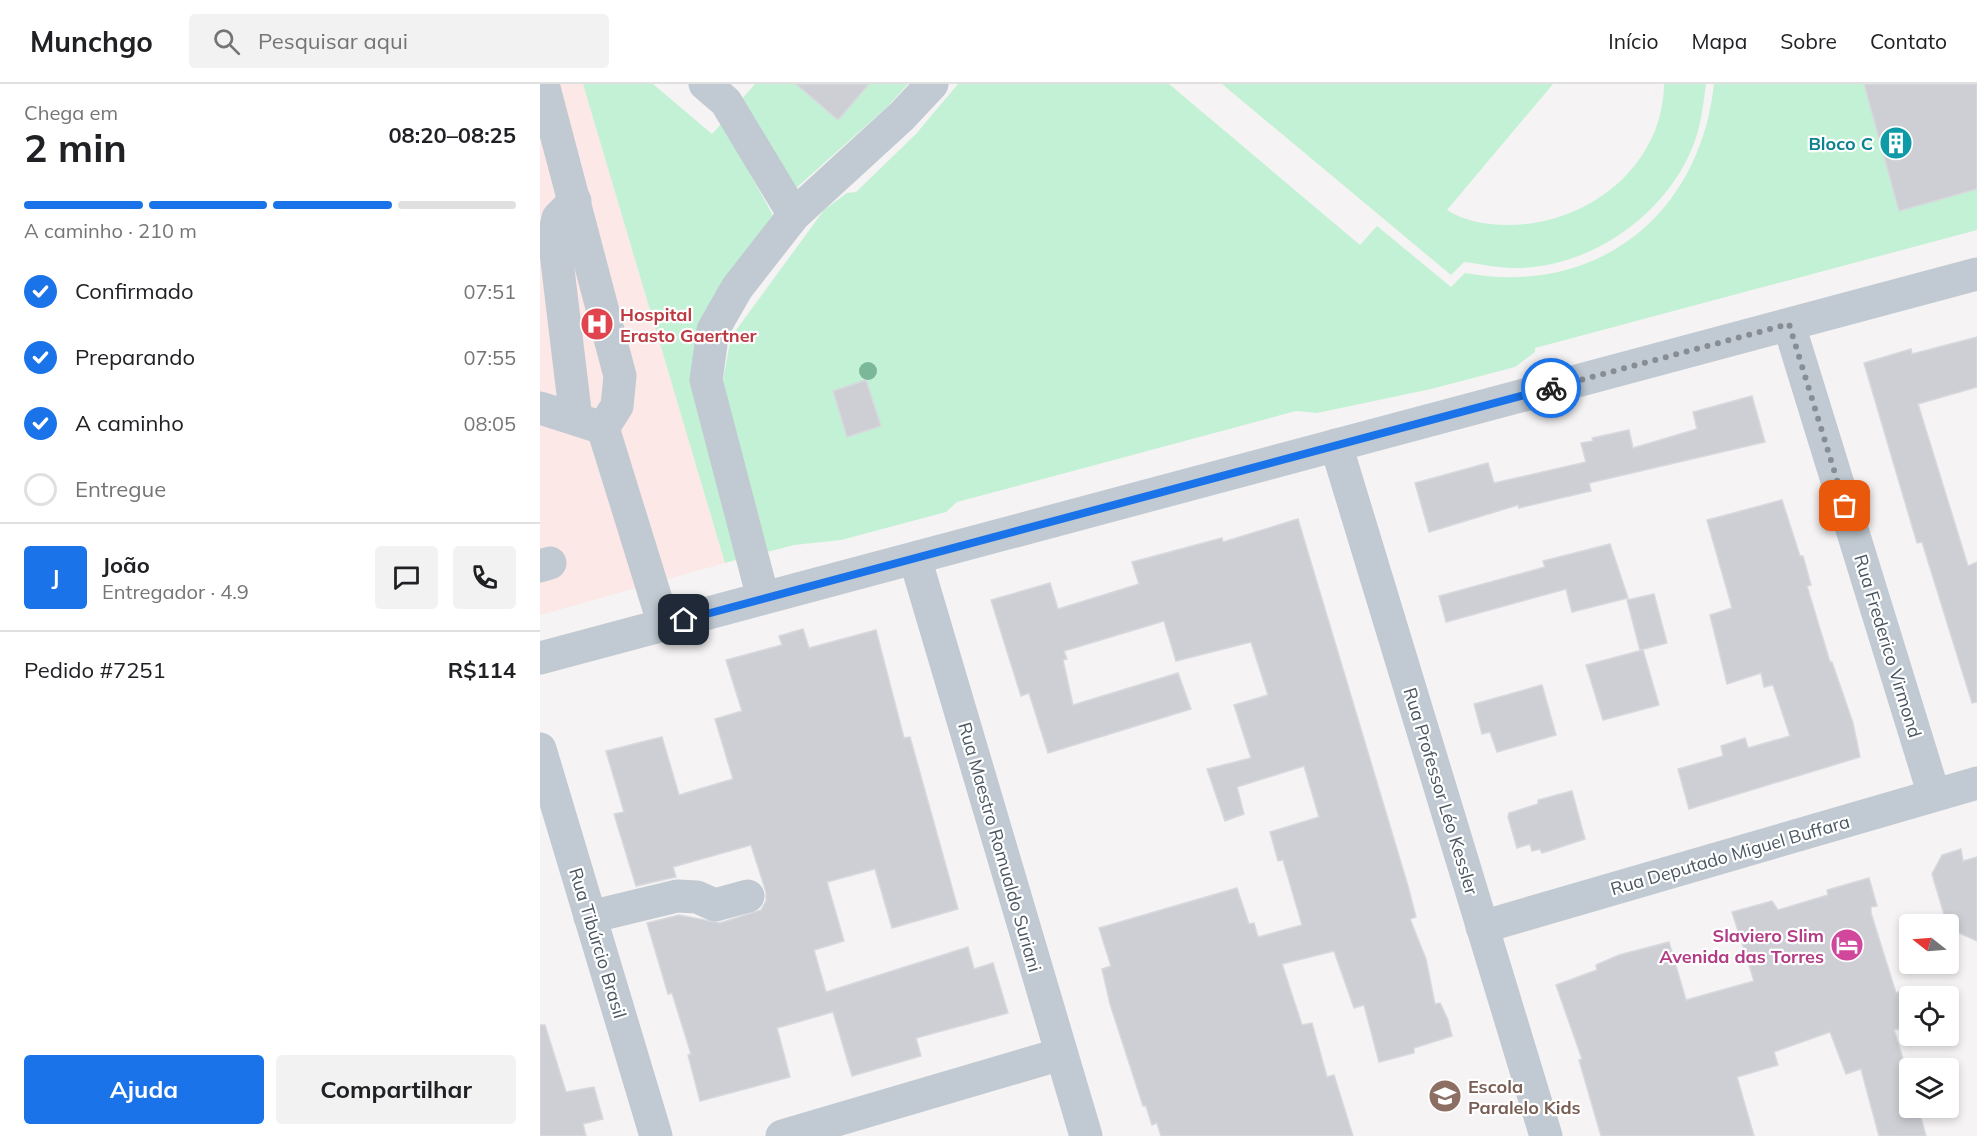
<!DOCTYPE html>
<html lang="pt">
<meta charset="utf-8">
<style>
body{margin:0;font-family:Mulish,sans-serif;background:#f2f2f2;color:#202124;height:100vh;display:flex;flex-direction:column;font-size:22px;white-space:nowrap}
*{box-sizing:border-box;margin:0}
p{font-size:20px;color:#757577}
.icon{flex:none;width:33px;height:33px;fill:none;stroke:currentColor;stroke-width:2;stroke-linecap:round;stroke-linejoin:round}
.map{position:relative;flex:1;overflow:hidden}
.drawer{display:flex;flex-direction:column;background:#fff;width:540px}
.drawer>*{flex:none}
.needle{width:39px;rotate:287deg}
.controls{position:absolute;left:1359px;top:830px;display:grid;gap:12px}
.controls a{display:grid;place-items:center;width:60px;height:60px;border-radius:6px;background:#fff;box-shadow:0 3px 9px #0003;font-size:30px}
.pin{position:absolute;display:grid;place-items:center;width:51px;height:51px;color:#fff;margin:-26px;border-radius:12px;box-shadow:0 3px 9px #0006}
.courier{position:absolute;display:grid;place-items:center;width:60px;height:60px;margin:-30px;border:4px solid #1a73e8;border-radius:50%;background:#fff;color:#222;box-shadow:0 2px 8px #0007}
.overview em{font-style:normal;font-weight:700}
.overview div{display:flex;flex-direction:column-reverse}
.overview{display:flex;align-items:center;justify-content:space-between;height:102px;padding:0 24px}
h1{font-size:39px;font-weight:700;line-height:45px}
.bar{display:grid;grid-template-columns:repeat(4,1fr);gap:9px 6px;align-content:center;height:72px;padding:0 24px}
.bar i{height:8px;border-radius:4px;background:#e0e0e0}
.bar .active{background:#1a73e8}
.bar p{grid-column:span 4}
.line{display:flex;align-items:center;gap:15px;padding:0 24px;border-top:2px solid #e0e0e0}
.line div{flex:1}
.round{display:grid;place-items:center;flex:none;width:63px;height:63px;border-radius:6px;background:#f2f2f2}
ol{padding:0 24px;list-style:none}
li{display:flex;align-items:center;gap:18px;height:66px}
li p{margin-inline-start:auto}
li .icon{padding:6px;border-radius:50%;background:#1a73e8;color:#fff;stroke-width:4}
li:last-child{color:#757577}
li i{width:33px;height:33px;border:3px solid #e0e0e0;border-radius:50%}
.action{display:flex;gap:12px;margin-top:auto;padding:12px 24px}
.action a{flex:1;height:69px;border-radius:6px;background:#1a73e8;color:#fff;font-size:24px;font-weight:700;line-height:69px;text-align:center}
.action a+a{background:#f2f2f2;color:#202124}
header{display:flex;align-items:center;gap:36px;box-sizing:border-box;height:84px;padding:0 30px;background:#fff;border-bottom:2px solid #e0e0e0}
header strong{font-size:28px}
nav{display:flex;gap:33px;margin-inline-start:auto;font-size:21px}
.search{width:420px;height:54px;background:#f2f2f2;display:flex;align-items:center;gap:15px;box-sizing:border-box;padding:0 21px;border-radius:6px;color:#757577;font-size:22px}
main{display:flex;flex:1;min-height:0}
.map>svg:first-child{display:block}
.medical{fill:#fce8e6}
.green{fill:#c3f1d5}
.building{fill:#cdcfd5;stroke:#d7d9de;stroke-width:1.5}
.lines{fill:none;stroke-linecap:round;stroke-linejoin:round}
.minor{stroke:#c1cad2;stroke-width:33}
.tree{fill:#7bb799}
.done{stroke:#868d94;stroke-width:6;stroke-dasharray:0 10.8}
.route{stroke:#1a73e8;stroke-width:8}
.labels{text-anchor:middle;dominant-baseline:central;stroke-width:4.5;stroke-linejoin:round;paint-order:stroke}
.culture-label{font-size:18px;font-weight:bold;fill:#0d838f;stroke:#fff;text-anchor:end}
.health-label{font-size:18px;font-weight:bold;fill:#be3a42;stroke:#fff;text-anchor:start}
.street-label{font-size:18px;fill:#4a5661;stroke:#fff}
.hotel-label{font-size:18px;font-weight:bold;fill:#b23c85;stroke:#fff;text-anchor:end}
.education-label{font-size:18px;font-weight:bold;fill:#785e54;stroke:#fff;text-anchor:start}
</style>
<header>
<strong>Munchgo</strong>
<div class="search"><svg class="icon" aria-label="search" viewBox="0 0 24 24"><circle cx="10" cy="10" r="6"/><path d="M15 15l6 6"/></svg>Pesquisar aqui</div>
<nav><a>Início</a><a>Mapa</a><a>Sobre</a><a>Contato</a></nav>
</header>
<main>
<section class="drawer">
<div class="overview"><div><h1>2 min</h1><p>Chega em</p></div><em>08:20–08:25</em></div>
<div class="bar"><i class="active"></i><i class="active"></i><i class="active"></i><i></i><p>A caminho · 210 m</p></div>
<ol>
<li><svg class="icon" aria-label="check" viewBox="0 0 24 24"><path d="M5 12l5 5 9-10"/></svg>Confirmado<p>07:51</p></li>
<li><svg class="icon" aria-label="check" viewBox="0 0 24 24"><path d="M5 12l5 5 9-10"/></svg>Preparando<p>07:55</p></li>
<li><svg class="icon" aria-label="check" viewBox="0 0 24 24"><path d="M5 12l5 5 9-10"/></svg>A caminho<p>08:05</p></li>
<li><i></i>Entregue</li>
</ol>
<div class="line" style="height:108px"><b class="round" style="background:#1a73e8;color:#fff">J</b><div><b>João</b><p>Entregador · 4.9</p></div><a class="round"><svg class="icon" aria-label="chat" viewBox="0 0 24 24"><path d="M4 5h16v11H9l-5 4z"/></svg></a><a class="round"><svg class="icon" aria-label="phone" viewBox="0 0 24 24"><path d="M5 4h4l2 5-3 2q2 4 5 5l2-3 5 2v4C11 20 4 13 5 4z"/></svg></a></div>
<div class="line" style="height:78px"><div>Pedido #7251</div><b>R$114</b></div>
<div class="action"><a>Ajuda</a><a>Compartilhar</a></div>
</section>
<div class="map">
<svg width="1437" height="1052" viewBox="0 0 1437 1052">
<rect width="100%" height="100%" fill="#f5f3f3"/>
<path class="medical" d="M0 0H43L185 479 0 531Z"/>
<g class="green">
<path d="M43 0H113L172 50 182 39 235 135 159 244 203 474 185 479Z"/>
<path d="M215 0H256L298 36 329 0H368L347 23 255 105 202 15Z"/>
<path d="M418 0H629L820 161 837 142 911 203 925 189C1057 213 1160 131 1174 0H1324L1359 127 1437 105V146L995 264V268L975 283 891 305 777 329 756 327 417 418 406 428 301 456 254 461 227 468 190 335 183 295 191 253 284 126 307 109 316 108 376 50Z"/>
<path d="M682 0H1013L907 126C923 137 948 141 968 141 1047 141 1123 83 1124 0H1166C1163 21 1161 43 1153 62 1126 131 1049 185 974 184 957 184 941 180 924 178L911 191Z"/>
</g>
<g class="building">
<path d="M256 0H329L298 36Z"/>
<path d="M1324 0H1437V105L1359 127Z"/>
<path d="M1437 253V303L1378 320 1428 482 1437 478V618L1432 619 1382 458 1377 459 1324 279 1371 265 1372 270Z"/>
<path d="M326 296 341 342 307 353 293 307Z"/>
<path d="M1212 312 1225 358 1049 399 1051 407 979 424 978 421 889 448 875 399 948 379 954 399 1046 378 1041 359 1053 357 1052 354 1089 346 1093 364 1157 345 1153 328Z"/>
<path d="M1242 416 1260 472H1263L1271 501 1267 502 1290 578H1292L1313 639 1320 673 1149 725 1138 685 1183 672 1181 662 1205 654 1208 664 1250 652 1233 601 1224 603 1221 589 1187 600 1170 531 1192 524 1167 436Z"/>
<path d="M758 435 868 802 876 833 870 835 886 875 895 920 900 919 908 936 912 952 874 964V969L839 978 824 921 814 924 794 867 742 880 762 941 772 939 787 993 794 991 813 1052H621L617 1039 612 1041 606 1022H603L570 920 562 885 571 882 559 844 697 804 709 840 714 839 718 853 762 841 743 776 738 777 730 748 779 733 764 682 697 703 704 730 685 737 667 685 711 674 694 621 728 611 711 558 636 577 624 537 524 567 527 575 523 576 533 621 638 589 651 625 508 669 489 609 481 612 451 516 510 499 518 525 599 500 592 478 682 454 683 458Z"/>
<path d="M1070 460 1088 514 1032 528 1026 505 906 538 899 512 1005 483 1003 477Z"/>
<path d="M1114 510 1127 559 1100 566 1087 516Z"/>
<path d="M263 545 269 564 336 546 364 654 370 653 418 825 352 844 335 785 287 798 304 857 274 866 286 908 428 863 434 885 453 879 468 929 376 954 381 972 312 992 293 928 237 944 250 993 160 1017 148 971 151 970 132 909 128 910 107 839 139 831 180 839 221 826 226 817V808L211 761 133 783 136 793 96 802 74 730 84 728 66 667 122 653 139 711 193 695 175 635 202 627 186 576 242 561 239 552Z"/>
<path d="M1103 566 1119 621 1063 636 1046 581Z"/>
<path d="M1002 601 1016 651 957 668 950 648 942 650 934 620Z"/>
<path d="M1032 707 1045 755 1002 769 1000 765 992 767 990 760 977 764 968 733 969 729 998 720V716Z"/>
<path d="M1421 765 1423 777 1437 773V857L1408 844 1392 790 1402 771Z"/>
<path d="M1329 794 1337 822 1331 823V829L1356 909 1364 906 1370 927V942L1354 946 1370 997V1023H1378L1386 1052H1339L1321 985 1306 990 1290 948 1234 968 1238 981 1197 993 1214 1052H1061L1039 976 1042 975 1016 901 1057 886 1056 881 1079 871 1129 858 1146 916 1214 897 1192 828 1232 817 1238 826 1288 811 1287 806Z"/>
<path d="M0 941H5L26 1008 54 1003 63 1035 43 1040 46 1052H0Z"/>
</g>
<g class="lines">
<g class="minor">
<path d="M165 0 186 18 254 131"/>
<path d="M35 117 18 134 14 152 36 335"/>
<path d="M1249 241 1394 711"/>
<path d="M0 324 63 344 77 322 80 292 3 0"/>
<path d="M63 344 124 541"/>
<path d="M796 361 1006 1052"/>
<path d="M375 474 546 1052"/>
<path d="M0 482 10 479"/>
<path d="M223 514 166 296 173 246 197 204 254 131 362 32 392 0"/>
<path d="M0 574 1437 190"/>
<path d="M0 665 116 1052"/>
<path d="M50 833 137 812 157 813 175 821 208 812"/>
<path d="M942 843 1437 699"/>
<path d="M242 1052 521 970"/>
</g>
</g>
<circle class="tree" cx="328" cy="287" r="9"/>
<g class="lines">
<path class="done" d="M1011 304 1249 240 1305 422"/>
<path class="route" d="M144 536 1011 304"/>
</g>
<defs>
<symbol id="building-disc" viewBox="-11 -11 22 22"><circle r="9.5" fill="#0f9aa8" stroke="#fff"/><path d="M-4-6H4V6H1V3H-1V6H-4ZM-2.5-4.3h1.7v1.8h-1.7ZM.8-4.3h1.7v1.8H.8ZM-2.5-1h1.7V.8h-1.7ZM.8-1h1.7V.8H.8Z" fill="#fff"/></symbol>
<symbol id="hospital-disc" viewBox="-11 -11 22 22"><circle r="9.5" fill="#e0444e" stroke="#fff"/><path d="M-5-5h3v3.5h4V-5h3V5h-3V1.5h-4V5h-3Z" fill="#fff"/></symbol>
<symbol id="hotel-disc" viewBox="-11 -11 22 22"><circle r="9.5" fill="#d1479c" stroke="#fff"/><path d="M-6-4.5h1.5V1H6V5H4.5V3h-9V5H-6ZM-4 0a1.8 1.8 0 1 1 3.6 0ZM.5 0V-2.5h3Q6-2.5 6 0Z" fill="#fff"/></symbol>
<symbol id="school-disc" viewBox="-11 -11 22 22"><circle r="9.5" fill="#8d6e63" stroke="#fff"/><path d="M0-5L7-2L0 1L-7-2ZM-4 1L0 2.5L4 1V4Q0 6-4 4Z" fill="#fff"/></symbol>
</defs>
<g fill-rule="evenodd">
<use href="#building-disc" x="1337" y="40" width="38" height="38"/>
<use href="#hospital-disc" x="38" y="221" width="38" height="38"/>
<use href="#hotel-disc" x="1288" y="842" width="38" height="38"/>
<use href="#school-disc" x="886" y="993" width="38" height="38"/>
</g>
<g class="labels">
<g class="culture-label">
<text x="1333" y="59">Bloco C</text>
</g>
<g class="health-label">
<text x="80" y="230">Hospital<tspan x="80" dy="21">Erasto Gaertner</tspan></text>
</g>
<g class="street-label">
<text transform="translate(1348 562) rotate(73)">Rua Frederico Virmond</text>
<text transform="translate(901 707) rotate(73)">Rua Professor Léo Kessler</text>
<text transform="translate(460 763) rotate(74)">Rua Maestro Romualdo Suriani</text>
<text transform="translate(1190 771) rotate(-16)">Rua Deputado Miguel Buffara</text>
<text transform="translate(58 859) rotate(73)">Rua Tibúrcio Brasil</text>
</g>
<g class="hotel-label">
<text x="1284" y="851">Slaviero Slim<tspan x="1284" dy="21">Avenida das Torres</tspan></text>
</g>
<g class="education-label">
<text x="928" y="1002">Escola<tspan x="928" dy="21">Paralelo Kids</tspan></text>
</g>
</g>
</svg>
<div class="controls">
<a><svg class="needle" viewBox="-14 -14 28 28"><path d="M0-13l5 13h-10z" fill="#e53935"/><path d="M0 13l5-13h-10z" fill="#757577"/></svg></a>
<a><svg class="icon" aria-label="locate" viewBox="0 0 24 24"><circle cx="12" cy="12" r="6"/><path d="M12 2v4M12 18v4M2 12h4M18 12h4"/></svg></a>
<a><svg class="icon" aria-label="layers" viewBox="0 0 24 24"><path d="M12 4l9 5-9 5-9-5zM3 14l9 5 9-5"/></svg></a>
</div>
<div class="pin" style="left:1305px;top:422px;background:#ea580c"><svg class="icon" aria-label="bag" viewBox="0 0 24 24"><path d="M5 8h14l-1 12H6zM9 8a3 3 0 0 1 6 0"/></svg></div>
<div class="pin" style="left:144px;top:536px;background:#1f2937"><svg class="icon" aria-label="home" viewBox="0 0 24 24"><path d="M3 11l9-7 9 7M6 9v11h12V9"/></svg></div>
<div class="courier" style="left:1011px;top:304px"><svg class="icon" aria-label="bike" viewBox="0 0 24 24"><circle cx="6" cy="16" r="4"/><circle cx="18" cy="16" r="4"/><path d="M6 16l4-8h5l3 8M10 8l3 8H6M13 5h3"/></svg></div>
</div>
</main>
